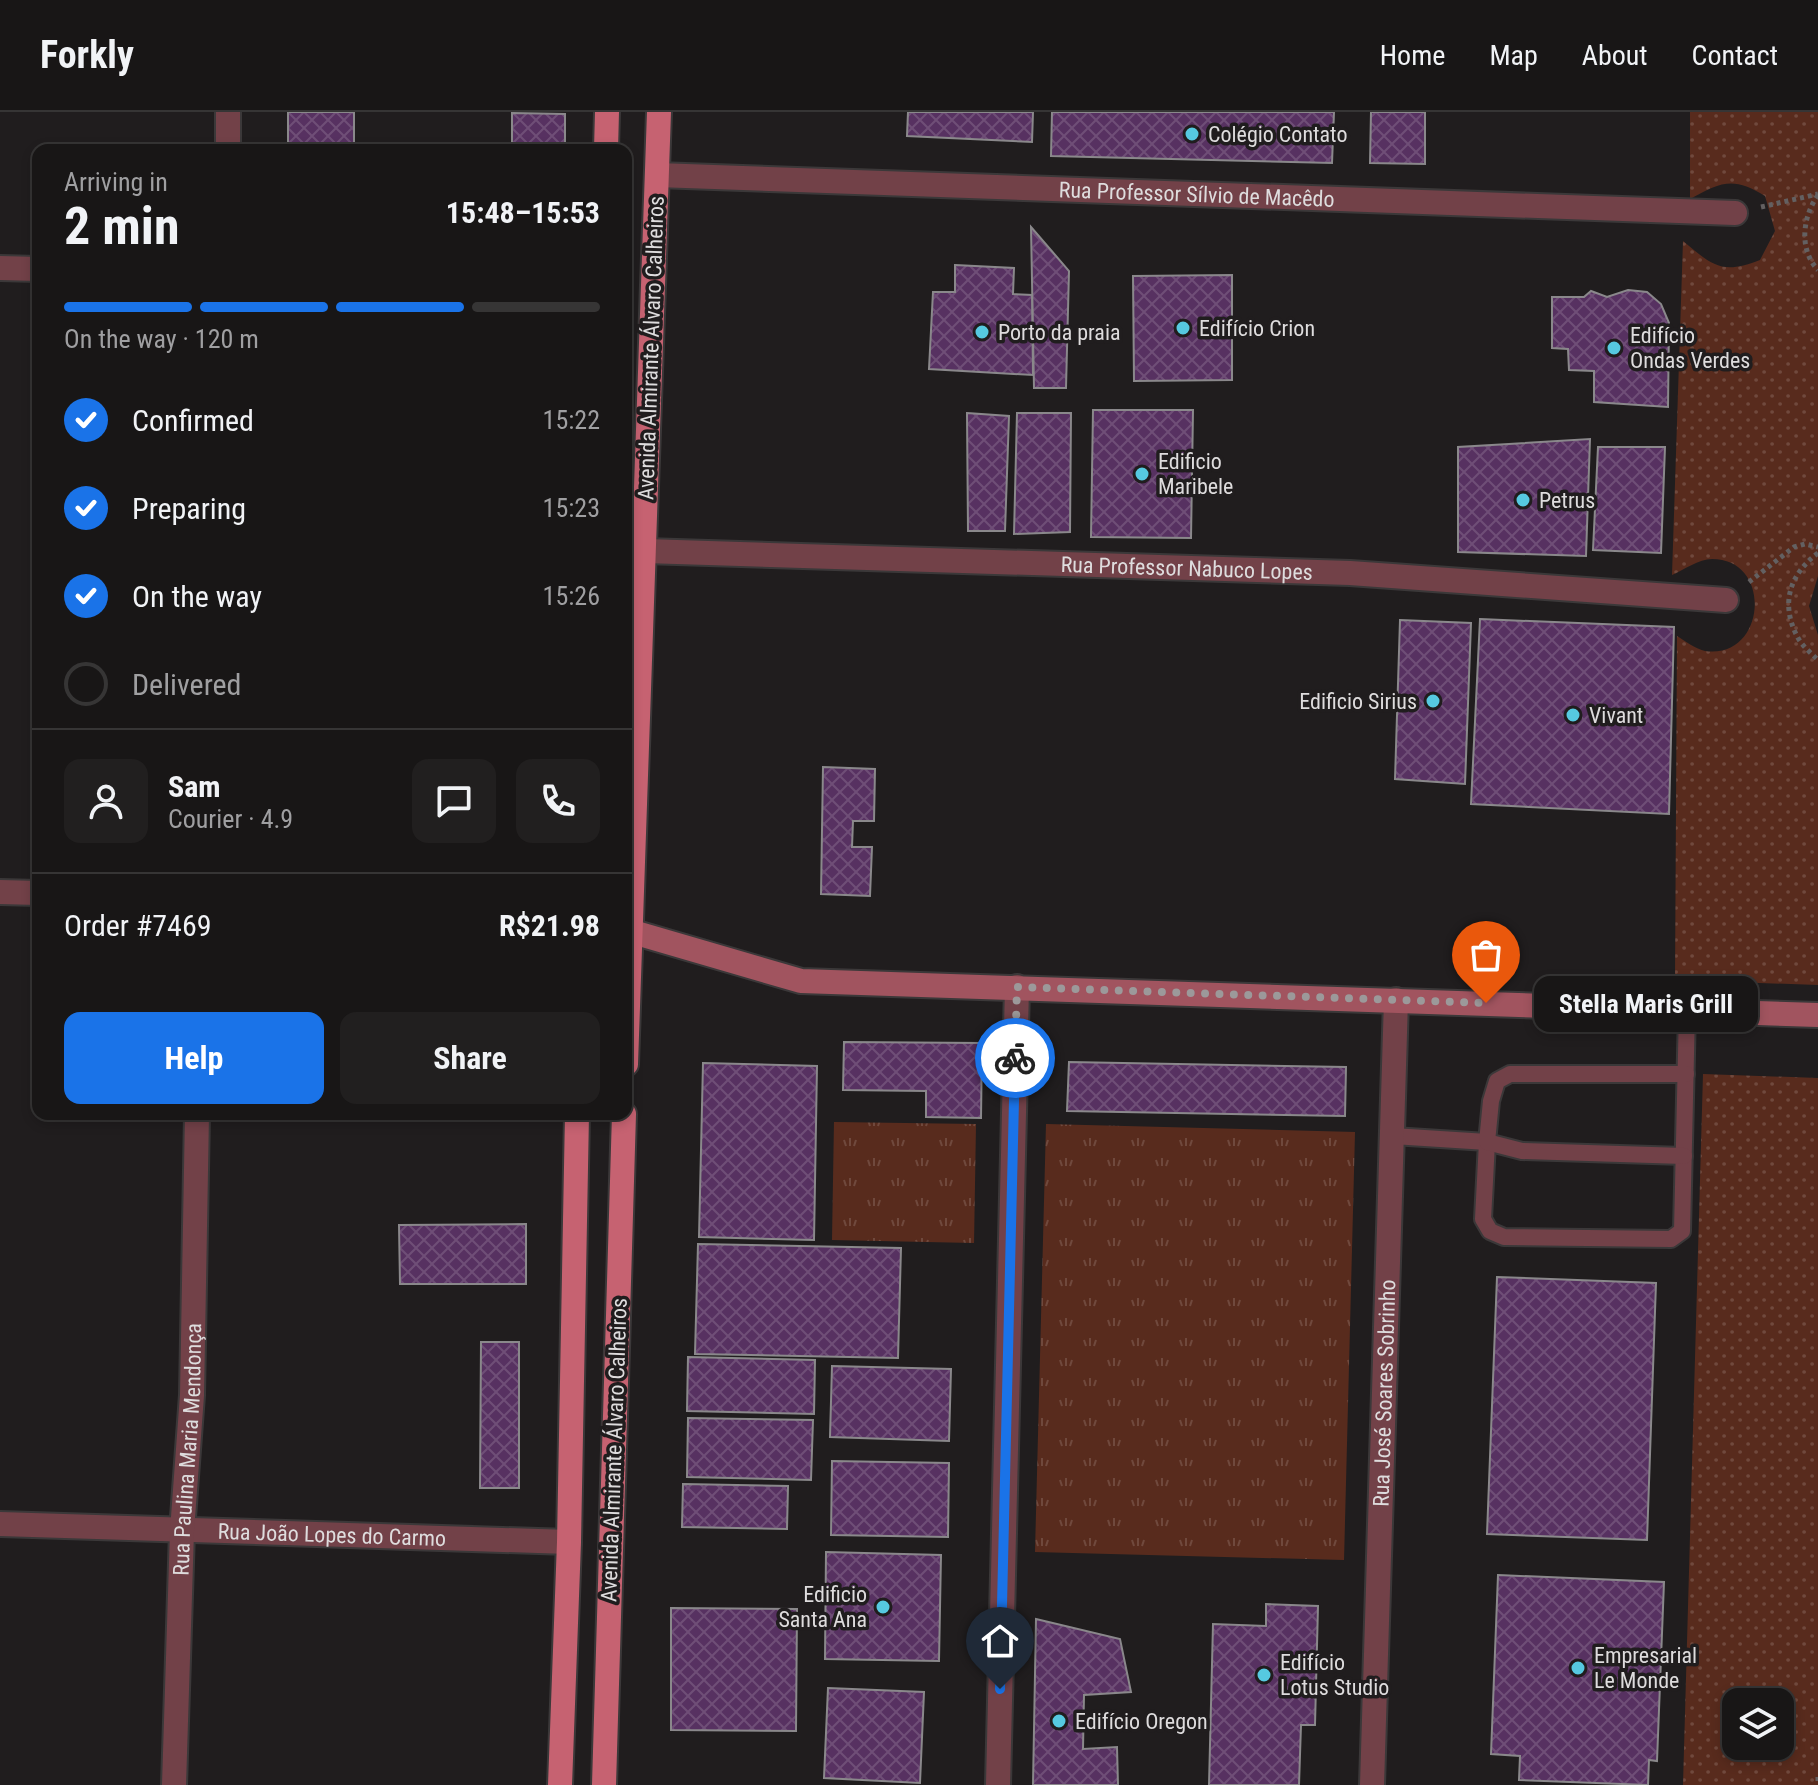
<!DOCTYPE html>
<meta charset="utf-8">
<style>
body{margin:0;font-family:"Roboto Condensed",sans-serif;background:#211f1f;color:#f1f3f6;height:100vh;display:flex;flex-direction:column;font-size:30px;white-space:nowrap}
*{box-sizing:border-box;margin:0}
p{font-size:26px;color:#9f9fa1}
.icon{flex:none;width:44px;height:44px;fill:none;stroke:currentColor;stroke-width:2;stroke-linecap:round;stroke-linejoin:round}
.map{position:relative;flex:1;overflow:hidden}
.sheet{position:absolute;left:32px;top:32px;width:600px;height:976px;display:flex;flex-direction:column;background:#181616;border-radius:16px;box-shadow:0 4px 12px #0003,0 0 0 2px #363535}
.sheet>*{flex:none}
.tools{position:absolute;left:1722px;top:1576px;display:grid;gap:16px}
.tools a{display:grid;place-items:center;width:72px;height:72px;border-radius:16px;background:#181616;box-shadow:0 4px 12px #0003,0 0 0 2px #363535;font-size:40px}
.pin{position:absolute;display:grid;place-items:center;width:68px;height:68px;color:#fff;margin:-82px -34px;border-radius:50% 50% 50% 0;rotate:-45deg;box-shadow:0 0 8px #0007}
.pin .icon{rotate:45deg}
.courier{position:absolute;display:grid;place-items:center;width:80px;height:80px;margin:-40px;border:6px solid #1a73e8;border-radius:50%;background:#fff;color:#222;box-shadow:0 2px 10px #0007}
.bubble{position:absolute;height:56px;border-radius:16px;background:#181616;box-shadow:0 4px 12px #0003,0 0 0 2px #363535;font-size:26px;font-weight:700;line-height:56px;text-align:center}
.headline em{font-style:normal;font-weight:700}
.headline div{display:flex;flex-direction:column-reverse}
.headline{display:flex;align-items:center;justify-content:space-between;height:136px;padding:0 32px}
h1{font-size:52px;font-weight:700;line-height:60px}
.bar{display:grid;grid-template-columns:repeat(4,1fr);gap:12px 8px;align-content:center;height:96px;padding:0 32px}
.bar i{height:10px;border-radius:6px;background:#363535}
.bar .on{background:#1a73e8}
.bar p{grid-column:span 4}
.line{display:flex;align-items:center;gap:20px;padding:0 32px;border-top:2px solid #363535}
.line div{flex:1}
.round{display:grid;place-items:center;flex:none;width:84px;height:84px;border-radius:16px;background:#211f1f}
ol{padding:0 32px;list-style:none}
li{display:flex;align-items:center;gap:24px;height:88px}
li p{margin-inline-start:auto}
li .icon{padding:8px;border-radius:50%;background:#1a73e8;color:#fff;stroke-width:4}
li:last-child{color:#9f9fa1}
li i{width:44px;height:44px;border:4px solid #363535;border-radius:50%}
.primary-button{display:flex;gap:16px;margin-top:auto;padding:16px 32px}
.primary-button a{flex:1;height:92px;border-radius:16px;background:#1a73e8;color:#fff;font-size:32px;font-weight:700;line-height:92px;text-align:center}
.primary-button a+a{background:#211f1f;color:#f1f3f6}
header{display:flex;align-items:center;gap:48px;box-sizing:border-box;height:112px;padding:0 40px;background:#181616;border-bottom:2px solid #363535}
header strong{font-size:38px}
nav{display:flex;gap:44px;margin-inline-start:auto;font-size:28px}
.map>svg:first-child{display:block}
.grass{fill:url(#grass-tufts)}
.park{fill:url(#park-dots);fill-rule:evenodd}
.building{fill:url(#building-cross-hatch);stroke:#8a888b;stroke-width:2}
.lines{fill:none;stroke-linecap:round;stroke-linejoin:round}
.lane-casing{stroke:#3b3839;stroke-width:20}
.street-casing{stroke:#3b3839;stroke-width:28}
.secondary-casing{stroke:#3b3839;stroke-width:28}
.primary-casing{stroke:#3b3839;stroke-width:28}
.path{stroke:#636061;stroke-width:5;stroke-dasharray:4 4;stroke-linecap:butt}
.lane{stroke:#724148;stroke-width:16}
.street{stroke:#724148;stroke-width:24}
.secondary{stroke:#a1545f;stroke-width:24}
.primary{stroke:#c66271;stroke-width:24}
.done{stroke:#9c999a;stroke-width:8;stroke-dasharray:0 14.4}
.route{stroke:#1a73e8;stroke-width:10}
.poi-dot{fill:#56c9e0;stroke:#201d1e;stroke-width:3}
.labels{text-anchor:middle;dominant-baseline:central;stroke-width:7;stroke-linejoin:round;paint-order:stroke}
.poi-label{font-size:22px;fill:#dedcdd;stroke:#201d1e;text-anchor:start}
.street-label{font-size:22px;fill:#dedcdd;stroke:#201d1e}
</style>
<header>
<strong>Forkly</strong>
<nav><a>Home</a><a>Map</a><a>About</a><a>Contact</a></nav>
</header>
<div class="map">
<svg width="1818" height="1673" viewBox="0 0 1818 1673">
<defs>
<pattern id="grass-tufts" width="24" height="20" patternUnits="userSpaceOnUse" patternTransform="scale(2)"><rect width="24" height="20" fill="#582b1d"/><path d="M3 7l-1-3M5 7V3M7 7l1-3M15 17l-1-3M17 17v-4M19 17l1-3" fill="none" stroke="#70493d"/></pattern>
<pattern id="park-dots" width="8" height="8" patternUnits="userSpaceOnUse" patternTransform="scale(2)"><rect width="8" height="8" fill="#582b1d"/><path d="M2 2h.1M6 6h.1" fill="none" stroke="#70493d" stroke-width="1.8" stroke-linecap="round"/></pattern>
<pattern id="building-cross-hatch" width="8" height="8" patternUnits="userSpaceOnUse" patternTransform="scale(2)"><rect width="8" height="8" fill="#573161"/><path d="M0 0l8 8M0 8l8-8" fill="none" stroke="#6f4e77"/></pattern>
</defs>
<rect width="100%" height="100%" fill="#201d1e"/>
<g class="grass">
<path d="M834 1010 976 1012 974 1131 832 1128Z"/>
<path d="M1046 1012 1355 1020 1344 1448 1035 1440Z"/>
</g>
<g class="park">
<path d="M1690 0H1818V464L1809 494 1818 523V873L1675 868 1677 524C1685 529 1696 537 1705 539 1766 548 1774 447 1712 447 1699 447 1683 458 1672 463L1683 129C1713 154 1722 163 1760 148L1775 119 1765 84C1734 64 1720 70 1690 87Z"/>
<path d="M1703 962 1818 966V1673H1683ZM1736 1590H1780V1634H1736Z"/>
</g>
<g class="building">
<rect x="288" y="0" width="66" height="38"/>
<path d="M908 0H1033L1032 30 907 24Z"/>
<path d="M1052 0H1334L1332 51 1051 44Z"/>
<path d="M1371 0H1425V52L1370 51Z"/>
<path d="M512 1 565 2V38H512Z"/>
<path d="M1031 115 1069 159 1066 276H1034Z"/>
<path d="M955 153 1014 156 1013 182 1032 183 1033 263 929 257 933 180H955Z"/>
<path d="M1232 163V268L1134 269 1133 164Z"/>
<path d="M1628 178 1647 180 1661 192 1669 211 1668 295 1594 290V259L1569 258 1568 237 1552 236V185H1584L1591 179 1607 185Z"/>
<path d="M1093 298H1193L1191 426 1091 425Z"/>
<path d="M967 301 1009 304 1005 419H968Z"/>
<path d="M1017 301H1071L1070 420 1014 422Z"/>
<path d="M1590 327 1586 444 1458 440V335Z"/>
<path d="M1598 335H1665L1661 441 1593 438Z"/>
<path d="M1480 507 1674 515 1669 702 1471 692Z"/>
<path d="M1400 508 1471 511 1465 672 1395 667Z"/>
<path d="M823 655 875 657 874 709H853L852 735H872L870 784 821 782Z"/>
<path d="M844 930 982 931 981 1006 926 1005V979L843 978Z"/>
<path d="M1069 950 1346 955 1345 1004 1067 999Z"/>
<path d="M703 951 817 954 814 1128 699 1125Z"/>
<path d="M526 1112V1172H400L399 1113Z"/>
<path d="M698 1132 901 1136 898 1246 695 1242Z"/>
<path d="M1497 1165 1656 1171 1647 1428 1487 1422Z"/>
<path d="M481 1230H519V1376H480Z"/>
<path d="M688 1245 815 1248 814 1302 687 1299Z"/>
<path d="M832 1254 951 1257 949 1329 830 1325Z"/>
<path d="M688 1306 813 1308 811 1368 687 1365Z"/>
<path d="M832 1349 949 1351 948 1425 831 1423Z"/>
<path d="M683 1372 788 1374 787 1417 682 1415Z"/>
<path d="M826 1440 941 1443 939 1549 825 1547Z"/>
<path d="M1498 1463 1664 1470 1657 1649 1649 1648 1648 1673 1519 1668 1520 1644 1491 1642Z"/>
<path d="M1266 1492 1318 1494 1315 1613H1301L1299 1673H1209L1213 1512 1266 1514Z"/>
<path d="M671 1496 797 1497 796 1619 671 1618Z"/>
<path d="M1036 1507 1120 1527 1131 1580 1084 1583 1083 1637 1117 1635 1118 1673H1033Z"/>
<path d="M828 1576 924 1580 920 1671 824 1666Z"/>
</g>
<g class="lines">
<defs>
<g id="lane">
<path d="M1393 1024 1487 1030 1483 1107 1490 1119 1504 1125 1671 1127 1682 1119 1687 898"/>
<path d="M1684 1044 1522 1039 1487 1030 1491 989 1497 969 1510 962H1686"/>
</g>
<g id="street">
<path d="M228 38V0"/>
<path id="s1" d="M657 63 1735 101"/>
<path d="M0 156 38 157"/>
<path id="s2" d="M645 439 1350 461 1726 488"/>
<path d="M0 780 38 781"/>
<path id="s3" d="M0 1412 569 1430"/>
<path id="s4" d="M174 1673 182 1419 192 1283 197 1002"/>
<path d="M998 1673 1017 875"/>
<path id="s5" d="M1372 1673 1396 888"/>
</g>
<path id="secondary" d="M626 818 801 869 1818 903"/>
<g id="primary">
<path d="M606 38 607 0"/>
<path d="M626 952 659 0"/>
<path d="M560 1673 569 1430 577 1002"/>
<path d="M604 1673 624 1002"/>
</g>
</defs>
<use href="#lane" class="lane-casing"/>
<use href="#street" class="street-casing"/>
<use href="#secondary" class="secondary-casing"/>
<use href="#primary" class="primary-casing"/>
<g class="path">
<path d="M1818 83C1803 104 1798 137 1818 158"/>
<path d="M1761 95 1818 82"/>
<path d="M1818 441C1790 462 1780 491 1797 524 1801 533 1811 541 1818 548"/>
<path d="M1749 470 1794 435 1805 432 1818 435"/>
<path d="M1818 1665V1669"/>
</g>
<use href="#lane" class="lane"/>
<use href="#street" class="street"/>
<use href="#secondary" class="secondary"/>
<use href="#primary" class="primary"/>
</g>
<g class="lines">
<path class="done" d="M1015 946 1017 875 1486 891"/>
<path class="route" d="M1000 1577 1015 946"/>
</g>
<g class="poi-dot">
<circle cx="1192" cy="22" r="8"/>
<circle cx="1183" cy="216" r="8"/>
<circle cx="982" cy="220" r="8"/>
<circle cx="1614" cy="236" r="8"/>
<circle cx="1142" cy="362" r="8"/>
<circle cx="1523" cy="388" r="8"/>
<circle cx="1433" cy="589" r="8"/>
<circle cx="1573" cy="603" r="8"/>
<circle cx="883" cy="1495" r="8"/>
<circle cx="1578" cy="1556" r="8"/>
<circle cx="1264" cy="1563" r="8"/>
<circle cx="1059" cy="1609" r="8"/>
</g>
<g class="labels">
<g class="poi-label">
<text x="1208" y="22">Colégio Contato</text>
<text x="1199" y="216">Edifício Crion</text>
<text x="998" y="220">Porto da praia</text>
<text x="1630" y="223">Edifício<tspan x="1630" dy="25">Ondas Verdes</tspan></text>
<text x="1158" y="349">Edificio<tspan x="1158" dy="25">Maribele</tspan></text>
<text x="1539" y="388">Petrus</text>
<text x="1417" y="589" text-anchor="end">Edificio Sirius</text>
<text x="1589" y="603">Vivant</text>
<text x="867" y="1482" text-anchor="end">Edificio<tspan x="867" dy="25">Santa Ana</tspan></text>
<text x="1594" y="1543">Empresarial<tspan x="1594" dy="25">Le Monde</tspan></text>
<text x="1280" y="1550">Edifício<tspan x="1280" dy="25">Lotus Studio</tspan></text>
<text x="1075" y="1609">Edifício Oregon</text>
</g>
<g class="street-label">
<text stroke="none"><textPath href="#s1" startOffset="540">Rua Professor Sílvio de Macêdo</textPath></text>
<text transform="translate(651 236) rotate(-88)">Avenida Almirante Álvaro Calheiros</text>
<text stroke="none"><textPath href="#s2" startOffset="542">Rua Professor Nabuco Lopes</textPath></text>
<text stroke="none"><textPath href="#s5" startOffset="392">Rua José Soares Sobrinho</textPath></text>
<text stroke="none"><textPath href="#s4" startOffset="336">Rua Paulina Maria Mendonça</textPath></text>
<text transform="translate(614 1338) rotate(-88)">Avenida Almirante Álvaro Calheiros</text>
<text stroke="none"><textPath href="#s3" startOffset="332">Rua João Lopes do Carmo</textPath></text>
</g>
</g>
</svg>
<div class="tools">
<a><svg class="icon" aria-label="layers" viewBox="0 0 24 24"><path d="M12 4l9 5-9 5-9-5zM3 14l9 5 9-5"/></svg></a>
</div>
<div class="pin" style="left:1486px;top:891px;background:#ea580c"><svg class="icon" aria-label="bag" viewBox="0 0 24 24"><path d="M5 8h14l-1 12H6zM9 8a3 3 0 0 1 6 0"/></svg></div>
<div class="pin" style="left:1000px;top:1577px;background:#1f2937"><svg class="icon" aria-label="home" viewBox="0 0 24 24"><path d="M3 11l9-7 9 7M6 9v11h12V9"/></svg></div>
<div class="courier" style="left:1015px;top:946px"><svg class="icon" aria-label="bike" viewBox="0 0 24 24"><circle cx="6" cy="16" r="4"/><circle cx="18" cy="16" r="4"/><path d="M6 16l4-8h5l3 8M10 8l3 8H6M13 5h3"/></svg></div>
<div class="bubble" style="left:1534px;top:864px;width:224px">Stella Maris Grill</div>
<section class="sheet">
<div class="headline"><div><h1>2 min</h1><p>Arriving in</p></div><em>15:48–15:53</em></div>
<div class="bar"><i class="on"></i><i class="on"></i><i class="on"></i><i></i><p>On the way · 120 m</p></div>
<ol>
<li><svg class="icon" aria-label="check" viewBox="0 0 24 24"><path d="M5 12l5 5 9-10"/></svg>Confirmed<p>15:22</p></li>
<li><svg class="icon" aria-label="check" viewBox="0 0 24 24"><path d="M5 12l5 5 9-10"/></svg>Preparing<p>15:23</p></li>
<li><svg class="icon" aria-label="check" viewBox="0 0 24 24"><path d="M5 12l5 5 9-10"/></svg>On the way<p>15:26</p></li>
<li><i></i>Delivered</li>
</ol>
<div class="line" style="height:144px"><a class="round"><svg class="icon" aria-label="person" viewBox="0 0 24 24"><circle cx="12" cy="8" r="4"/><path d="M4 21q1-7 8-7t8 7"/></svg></a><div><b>Sam</b><p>Courier · 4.9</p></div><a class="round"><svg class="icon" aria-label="chat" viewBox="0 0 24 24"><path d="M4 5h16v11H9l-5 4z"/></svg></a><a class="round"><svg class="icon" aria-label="phone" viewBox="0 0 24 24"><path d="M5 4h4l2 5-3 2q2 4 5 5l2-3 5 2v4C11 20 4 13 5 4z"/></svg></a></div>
<div class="line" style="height:104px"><div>Order #7469</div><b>R$21.98</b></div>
<div class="primary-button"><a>Help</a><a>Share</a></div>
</section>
</div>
